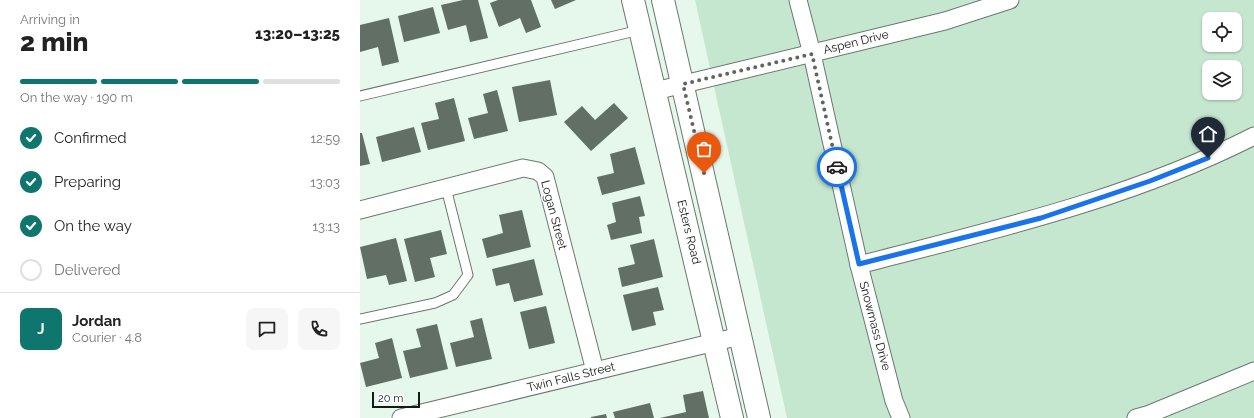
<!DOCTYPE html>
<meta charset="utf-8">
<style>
body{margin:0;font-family:Raleway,sans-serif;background:#f6f6f6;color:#222;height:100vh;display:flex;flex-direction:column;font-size:15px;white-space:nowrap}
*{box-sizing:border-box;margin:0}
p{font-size:13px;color:#767676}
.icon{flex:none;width:22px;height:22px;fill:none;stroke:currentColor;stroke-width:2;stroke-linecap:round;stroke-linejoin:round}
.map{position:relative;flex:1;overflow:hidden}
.details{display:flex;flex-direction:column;background:#fff;width:360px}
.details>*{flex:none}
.tools{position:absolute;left:842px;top:12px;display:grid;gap:8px}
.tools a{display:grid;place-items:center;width:40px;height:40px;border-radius:8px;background:#fff;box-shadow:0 1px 3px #0004;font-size:20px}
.scale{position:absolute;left:12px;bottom:10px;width:48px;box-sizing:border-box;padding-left:4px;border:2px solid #131915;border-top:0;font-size:11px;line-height:14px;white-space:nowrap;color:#131915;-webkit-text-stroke:3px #fff;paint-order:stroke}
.pin{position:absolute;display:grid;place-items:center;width:34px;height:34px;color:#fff;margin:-41px -17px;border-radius:50% 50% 50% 0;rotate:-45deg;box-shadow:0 0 4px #0007}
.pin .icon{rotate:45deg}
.courier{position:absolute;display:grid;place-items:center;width:40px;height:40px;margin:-20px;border:3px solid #1a73e8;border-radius:50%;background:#fff;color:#222;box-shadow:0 1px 5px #0007}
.summary em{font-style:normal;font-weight:800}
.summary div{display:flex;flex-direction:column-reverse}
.summary{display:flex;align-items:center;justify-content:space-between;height:68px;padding:0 20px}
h1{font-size:26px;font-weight:800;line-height:30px}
.bar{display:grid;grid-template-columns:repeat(4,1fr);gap:6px 4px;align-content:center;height:48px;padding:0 20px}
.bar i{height:5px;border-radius:3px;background:#e0e0e0}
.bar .on{background:#0f766e}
.bar p{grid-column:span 4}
.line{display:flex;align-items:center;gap:10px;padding:0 20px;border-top:1px solid #e0e0e0}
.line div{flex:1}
.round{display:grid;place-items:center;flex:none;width:42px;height:42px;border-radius:8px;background:#f6f6f6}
ol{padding:0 20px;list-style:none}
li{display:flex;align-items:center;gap:12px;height:44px}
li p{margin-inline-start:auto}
li .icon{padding:4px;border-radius:50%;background:#0f766e;color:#fff;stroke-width:4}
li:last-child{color:#767676}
li i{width:22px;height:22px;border:2px solid #e0e0e0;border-radius:50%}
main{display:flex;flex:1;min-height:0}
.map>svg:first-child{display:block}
.green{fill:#c5e7cf;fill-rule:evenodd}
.building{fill:#616f65}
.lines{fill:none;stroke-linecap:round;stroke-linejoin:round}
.service-casing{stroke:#6a796f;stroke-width:11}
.minor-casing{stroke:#6a796f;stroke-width:19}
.secondary-casing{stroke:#6a796f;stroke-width:24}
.service{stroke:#fff;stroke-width:9}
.minor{stroke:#fff;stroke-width:17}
.secondary{stroke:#fff;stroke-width:22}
.done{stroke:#5d6760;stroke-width:4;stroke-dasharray:0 7.2}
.route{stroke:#1a73e8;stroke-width:5}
.labels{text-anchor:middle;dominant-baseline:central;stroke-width:3;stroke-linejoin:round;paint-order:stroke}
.street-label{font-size:12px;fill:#131915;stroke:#fff}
</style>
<main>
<section class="details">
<div class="summary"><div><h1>2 min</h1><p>Arriving in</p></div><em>13:20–13:25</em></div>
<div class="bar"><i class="on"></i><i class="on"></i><i class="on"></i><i></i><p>On the way · 190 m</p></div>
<ol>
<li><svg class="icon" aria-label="check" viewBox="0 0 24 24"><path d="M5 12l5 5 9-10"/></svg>Confirmed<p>12:59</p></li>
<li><svg class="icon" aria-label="check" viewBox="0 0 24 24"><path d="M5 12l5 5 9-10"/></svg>Preparing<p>13:03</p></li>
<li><svg class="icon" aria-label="check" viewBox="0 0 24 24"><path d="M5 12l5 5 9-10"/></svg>On the way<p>13:13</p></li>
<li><i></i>Delivered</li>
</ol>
<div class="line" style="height:72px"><b class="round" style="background:#0f766e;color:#fff">J</b><div><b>Jordan</b><p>Courier · 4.8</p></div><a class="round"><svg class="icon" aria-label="chat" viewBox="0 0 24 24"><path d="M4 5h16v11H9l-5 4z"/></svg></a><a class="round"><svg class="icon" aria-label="phone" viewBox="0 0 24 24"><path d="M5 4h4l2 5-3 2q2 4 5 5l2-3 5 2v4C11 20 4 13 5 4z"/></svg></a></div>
</section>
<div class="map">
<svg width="894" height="418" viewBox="0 0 894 418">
<rect width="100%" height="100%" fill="#e6f7eb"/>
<path class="green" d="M335 0H894V418H427ZM849 19H875V45H849ZM849 67H875V93H849Z"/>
<g class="building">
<path d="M103 0H118L128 38 110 42 106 25 88 30 81 5Z"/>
<path d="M138 0H171L181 27 166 33 160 18 139 27 130 3Z"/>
<path d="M191 0H216L195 9Z"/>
<path d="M73 7 80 33 44 42 38 16Z"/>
<path d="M29 18 39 62 22 66 18 47 0 52V25Z"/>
<path d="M190 80 197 115 159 122 152 87Z"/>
<path d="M137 90 148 131 114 139 108 118 128 113 123 94Z"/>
<path d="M94 98 105 141 68 150 61 123 79 119 75 103Z"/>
<path d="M254 103 268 118 231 151 204 122 222 106 235 120Z"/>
<path d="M54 127 61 152 22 162 16 137Z"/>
<path d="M0 133H2L10 164 0 166Z"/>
<path d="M275 147 285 184 242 195 237 177 254 173 250 154Z"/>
<path d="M280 196 285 216 279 217 282 233 251 240 247 225 256 222 252 203Z"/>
<path d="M162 210 171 247 127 258 122 239 143 233 139 215Z"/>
<path d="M81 230 87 254 70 258 75 277 55 282 44 239Z"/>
<path d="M36 238 47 281 29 285 26 275 7 279 0 247Z"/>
<path d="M294 239 303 277 262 287 258 268 275 264 270 245Z"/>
<path d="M174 259 183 295 154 302 149 283 136 286 132 269Z"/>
<path d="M298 287 304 310 293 312 296 325 272 331 263 295Z"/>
<path d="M186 306 195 343 169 349 160 312Z"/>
<path d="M122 318 132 359 96 367 90 343 114 337 110 321Z"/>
<path d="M77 324 88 369 50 378 43 351 61 347 56 329Z"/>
<path d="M32 338 42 378 6 387 0 363 19 358 15 343Z"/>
<path d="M343 391 349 418H300L326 412 323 395Z"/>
<path d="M290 403 294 418H255L253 412Z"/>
<path d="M246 414 247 418H231V417Z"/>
</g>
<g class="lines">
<defs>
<g id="service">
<path d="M0 96 280 30"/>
<path d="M0 319 75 303 93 295 108 275 86 188"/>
</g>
<g id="minor">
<path d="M438 0 452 54 499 265 534 401 541 418"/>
<path d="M295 91 585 21 650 0"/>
<path d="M0 210 163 168 178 171 185 177 235 371"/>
<path d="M499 265C633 230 770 199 894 136"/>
<path d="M41 418 380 336"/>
<path d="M776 418 787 415 894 371"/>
</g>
<g id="secondary">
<path d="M273 0 372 418"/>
<path d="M303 0 399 418"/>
</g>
</defs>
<use href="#service" class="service-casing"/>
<use href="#minor" class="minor-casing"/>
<use href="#secondary" class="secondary-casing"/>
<use href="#service" class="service"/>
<use href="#minor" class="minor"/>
<use href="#secondary" class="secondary"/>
</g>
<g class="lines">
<path class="done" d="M344 173 323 84 452 54 477 167"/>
<path class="route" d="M477 167 499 264 681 218 790 181 848 158"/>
</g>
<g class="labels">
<g class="street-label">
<text transform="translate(496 42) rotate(-14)">Aspen Drive</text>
<text transform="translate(194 215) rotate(75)">Logan Street</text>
<text transform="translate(329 232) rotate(76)">Esters Road</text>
<text transform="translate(515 326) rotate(75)">Snowmass Drive</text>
<text transform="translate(211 377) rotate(-14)">Twin Falls Street</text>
</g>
</g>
</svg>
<div class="tools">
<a><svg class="icon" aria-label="locate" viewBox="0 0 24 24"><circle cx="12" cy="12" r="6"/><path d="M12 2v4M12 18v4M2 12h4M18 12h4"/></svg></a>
<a><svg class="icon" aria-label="layers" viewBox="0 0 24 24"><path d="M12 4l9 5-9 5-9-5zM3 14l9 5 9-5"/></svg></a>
</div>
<div class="scale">20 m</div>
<div class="pin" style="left:344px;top:173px;background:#ea580c"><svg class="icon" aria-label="bag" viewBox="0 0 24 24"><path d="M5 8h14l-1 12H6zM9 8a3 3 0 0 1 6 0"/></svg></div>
<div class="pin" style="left:848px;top:158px;background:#1f2937"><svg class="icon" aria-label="home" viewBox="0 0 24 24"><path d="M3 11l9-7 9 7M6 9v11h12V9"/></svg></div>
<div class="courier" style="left:477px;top:167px"><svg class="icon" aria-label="car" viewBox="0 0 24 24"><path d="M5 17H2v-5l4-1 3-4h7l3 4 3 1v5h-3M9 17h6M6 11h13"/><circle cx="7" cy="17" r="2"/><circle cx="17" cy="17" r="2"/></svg></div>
</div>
</main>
